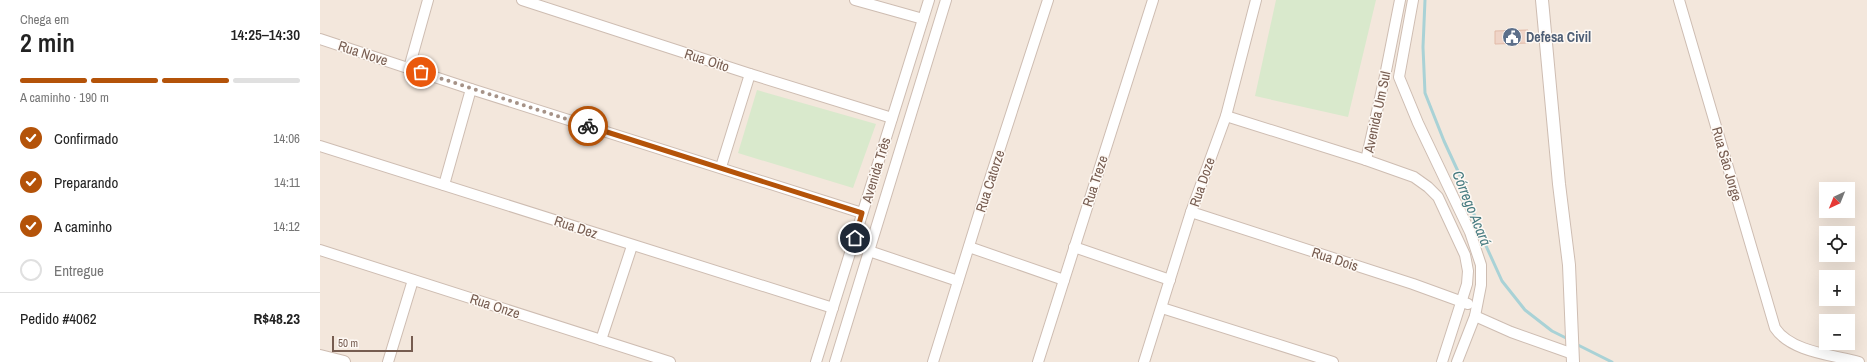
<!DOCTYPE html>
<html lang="pt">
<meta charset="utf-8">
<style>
body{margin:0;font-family:"Archivo Narrow",sans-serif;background:#f6f6f6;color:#222;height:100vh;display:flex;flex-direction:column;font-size:15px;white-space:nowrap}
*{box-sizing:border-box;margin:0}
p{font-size:13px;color:#767676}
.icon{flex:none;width:22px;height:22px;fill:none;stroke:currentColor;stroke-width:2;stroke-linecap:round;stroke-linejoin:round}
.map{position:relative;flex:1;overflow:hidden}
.panel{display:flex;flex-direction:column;background:#fff;width:320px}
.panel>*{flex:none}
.needle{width:26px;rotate:223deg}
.fabs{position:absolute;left:1499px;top:182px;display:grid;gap:8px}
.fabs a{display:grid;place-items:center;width:36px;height:36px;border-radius:0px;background:#fff;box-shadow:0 4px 16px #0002;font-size:20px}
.scale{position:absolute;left:12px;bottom:10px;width:81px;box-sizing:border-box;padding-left:4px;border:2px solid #765c50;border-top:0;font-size:11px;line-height:14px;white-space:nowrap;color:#765c50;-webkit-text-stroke:3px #fef9f4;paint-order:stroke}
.pin{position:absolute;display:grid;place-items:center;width:34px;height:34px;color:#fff;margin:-17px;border:2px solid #fff;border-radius:50%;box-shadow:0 1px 4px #0007}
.courier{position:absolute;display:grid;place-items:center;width:40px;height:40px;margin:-20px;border:3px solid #b45309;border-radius:50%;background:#fff;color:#222;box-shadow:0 1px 5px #0007}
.summary em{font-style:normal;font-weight:600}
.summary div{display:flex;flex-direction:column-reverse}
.summary{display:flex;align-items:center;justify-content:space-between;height:68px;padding:0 20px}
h1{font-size:26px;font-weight:600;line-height:30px}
.bar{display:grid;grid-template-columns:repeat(4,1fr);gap:6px 4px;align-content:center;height:48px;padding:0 20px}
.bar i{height:5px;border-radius:3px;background:#e0e0e0}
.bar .active{background:#b45309}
.bar p{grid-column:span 4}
.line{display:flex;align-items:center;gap:10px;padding:0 20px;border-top:1px solid #e0e0e0}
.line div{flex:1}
ol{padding:0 20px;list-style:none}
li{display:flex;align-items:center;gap:12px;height:44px}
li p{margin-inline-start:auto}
li .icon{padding:4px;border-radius:50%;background:#b45309;color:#fff;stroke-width:4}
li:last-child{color:#767676}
li i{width:22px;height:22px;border:2px solid #e0e0e0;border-radius:50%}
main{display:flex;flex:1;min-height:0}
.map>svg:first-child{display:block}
.residential{fill:#f3e7dc;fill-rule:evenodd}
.green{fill:#d9e9cc}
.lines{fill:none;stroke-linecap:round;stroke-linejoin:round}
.stream{stroke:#a9d2d6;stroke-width:3}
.building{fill:#efd4c7;stroke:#e1baa8}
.minor-casing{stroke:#cebdb2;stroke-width:12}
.tertiary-casing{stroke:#cebdb2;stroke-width:14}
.minor{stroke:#fff;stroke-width:10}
.tertiary{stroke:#fff;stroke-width:12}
.done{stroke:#a59287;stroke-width:4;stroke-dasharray:0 7.2}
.route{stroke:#b45309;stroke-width:5}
.labels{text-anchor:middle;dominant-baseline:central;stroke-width:3;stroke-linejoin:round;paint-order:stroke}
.service-label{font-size:14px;font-weight:bold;fill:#4e5e75;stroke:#fef9f4;text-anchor:start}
.street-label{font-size:14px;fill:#765c50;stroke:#fef9f4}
.water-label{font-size:15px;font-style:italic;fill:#477b80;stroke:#fef9f4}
</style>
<main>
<section class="panel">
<div class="summary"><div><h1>2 min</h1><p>Chega em</p></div><em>14:25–14:30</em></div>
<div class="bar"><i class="active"></i><i class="active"></i><i class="active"></i><i></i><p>A caminho · 190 m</p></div>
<ol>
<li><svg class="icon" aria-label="check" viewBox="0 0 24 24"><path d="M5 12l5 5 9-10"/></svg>Confirmado<p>14:06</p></li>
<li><svg class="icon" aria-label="check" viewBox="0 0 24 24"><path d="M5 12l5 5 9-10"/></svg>Preparando<p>14:11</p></li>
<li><svg class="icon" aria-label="check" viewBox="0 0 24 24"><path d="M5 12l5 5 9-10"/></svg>A caminho<p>14:12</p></li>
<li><i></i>Entregue</li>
</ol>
<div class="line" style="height:52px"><div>Pedido #4062</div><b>R$48.23</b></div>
</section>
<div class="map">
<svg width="1547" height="362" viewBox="0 0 1547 362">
<rect width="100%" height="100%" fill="#fcf5ed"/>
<path class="residential" d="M0 0H1547V362H0ZM1506 189H1528V211H1506ZM1506 233H1528V255H1506ZM1506 277H1528V299H1506ZM1506 321H1528V343H1506Z"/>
<g class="green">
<path d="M956 0H1056L1028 117 935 96Z"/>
<path d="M437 90 556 124 533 188 418 153Z"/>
</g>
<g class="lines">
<g class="stream">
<path d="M1105 0 1103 47 1105 93 1124 141 1142 180 1162 237 1182 281 1205 310 1232 331 1250 340"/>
<path d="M1256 344 1292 362"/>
</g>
</g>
<path class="building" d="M1208 30 1209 43 1175 44V31Z"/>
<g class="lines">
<defs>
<g id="minor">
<path d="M202 0 430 74 572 118"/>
<path d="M535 0 603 19"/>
<path d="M1080 0 1065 76 1046 160 1094 177 1108 187 1118 197 1145 255 1148 271 1147 284 1122 362"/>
<path d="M1093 0 1079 77 1098 123 1150 232 1161 265V285L1155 316 1137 362"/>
<path d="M1359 0 1455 328C1471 352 1513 355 1539 362"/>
<path d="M0 39 151 89 542 213"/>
<path d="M89 68 108 0"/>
<path d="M906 116 1046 160"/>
<path d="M0 146 513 308"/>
<path d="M401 167 430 74"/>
<path d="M124 185 151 89"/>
<path d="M871 212 1093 284 1148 304"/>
<path d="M649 247 744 280"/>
<path d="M754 247 850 280"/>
<path d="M0 250 350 362"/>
<path d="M549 251 638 281"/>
<path d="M842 308 1013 362"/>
<path d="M1155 316 1191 332 1253 354"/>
<path d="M281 340 312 246"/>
<path d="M68 362 93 280"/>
<path d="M496 362 609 0"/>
<path d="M515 362 626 0"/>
<path d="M613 362 667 188 728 0"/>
<path d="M718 362 833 0"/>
<path d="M824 362 871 212 906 116 936 0"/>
</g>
<g id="tertiary">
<path d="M1222 0 1239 184 1249 265 1253 362"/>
<path d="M0 356 24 362"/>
</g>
</defs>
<use href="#minor" class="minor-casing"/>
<use href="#tertiary" class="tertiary-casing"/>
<use href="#minor" class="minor"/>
<use href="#tertiary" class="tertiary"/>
</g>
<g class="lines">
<path class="done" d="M101 72 268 126"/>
<path class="route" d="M268 126 542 213 535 238"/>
</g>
<defs>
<symbol id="civic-disc" viewBox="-11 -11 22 22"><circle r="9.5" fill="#5c6f8a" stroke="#fef9f4"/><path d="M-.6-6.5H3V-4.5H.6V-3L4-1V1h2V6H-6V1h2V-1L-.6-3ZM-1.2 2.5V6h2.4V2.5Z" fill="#fff"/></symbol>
</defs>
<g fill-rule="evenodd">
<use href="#civic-disc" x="1181" y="26" width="22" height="22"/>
</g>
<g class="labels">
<g class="service-label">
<text x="1206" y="37">Defesa Civil</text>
</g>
<g class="street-label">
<text transform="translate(43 53) rotate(18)">Rua Nove</text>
<text transform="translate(387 60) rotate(18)">Rua Oito</text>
<text transform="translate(1057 112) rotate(-78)">Avenida Um Sul</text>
<text transform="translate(1407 164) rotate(74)">Rua São Jorge</text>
<text transform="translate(556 170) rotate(-73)">Avenida Três</text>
<text transform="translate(670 181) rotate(-72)">Rua Catorze</text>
<text transform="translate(775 181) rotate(-72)">Rua Treze</text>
<text transform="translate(882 182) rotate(-71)">Rua Doze</text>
<text transform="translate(256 227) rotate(18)">Rua Dez</text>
<text transform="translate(1015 259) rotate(18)">Rua Dois</text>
<text transform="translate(175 306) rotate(18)">Rua Onze</text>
</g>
<g class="water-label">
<text transform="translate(1152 208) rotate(68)">Córrego Acará</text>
</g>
</g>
</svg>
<div class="fabs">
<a><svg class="needle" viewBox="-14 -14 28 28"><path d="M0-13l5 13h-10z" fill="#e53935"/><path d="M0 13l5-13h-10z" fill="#767676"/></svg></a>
<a><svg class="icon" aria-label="locate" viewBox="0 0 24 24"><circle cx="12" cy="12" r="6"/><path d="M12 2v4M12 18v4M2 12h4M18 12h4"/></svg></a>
<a>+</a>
<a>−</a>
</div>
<div class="scale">50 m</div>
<div class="pin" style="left:101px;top:72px;background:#ea580c"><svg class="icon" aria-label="bag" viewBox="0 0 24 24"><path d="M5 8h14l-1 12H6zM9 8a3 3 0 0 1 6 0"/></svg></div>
<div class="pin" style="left:535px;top:238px;background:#1f2937"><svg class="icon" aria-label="home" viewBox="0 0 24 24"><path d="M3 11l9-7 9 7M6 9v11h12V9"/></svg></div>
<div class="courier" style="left:268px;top:126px"><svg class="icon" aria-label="bike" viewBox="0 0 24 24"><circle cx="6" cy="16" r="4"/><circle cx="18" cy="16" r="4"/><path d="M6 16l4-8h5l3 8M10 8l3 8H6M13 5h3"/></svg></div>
</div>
</main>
